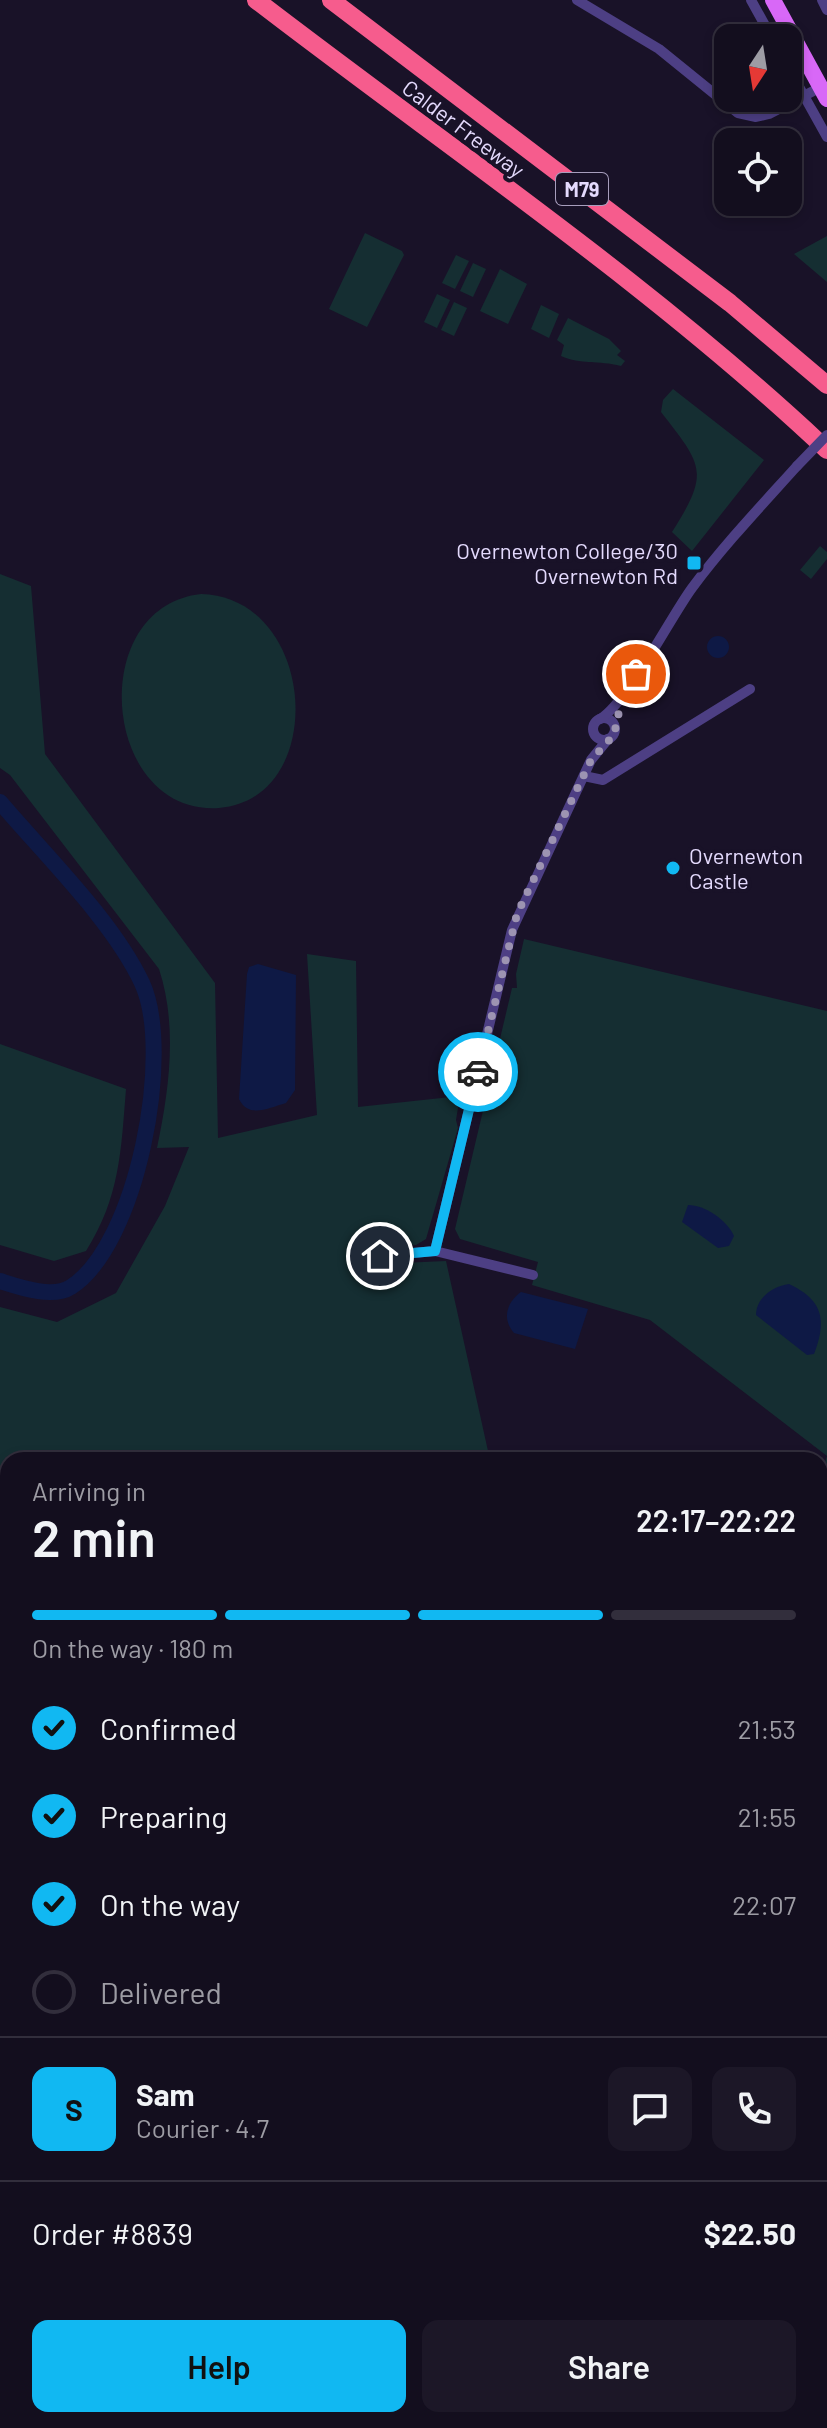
<!DOCTYPE html>
<meta charset="utf-8">
<style>
body{margin:0;font-family:Barlow,sans-serif;background:#1c1727;color:#f1f3f6;height:100vh;display:flex;flex-direction:column;font-size:30px;white-space:nowrap}
*{box-sizing:border-box;margin:0}
p{font-size:26px;color:#9d9ca4}
.icon{flex:none;width:44px;height:44px;fill:none;stroke:currentColor;stroke-width:2;stroke-linecap:round;stroke-linejoin:round}
.map{position:relative;flex:1;overflow:hidden}
.details{position:absolute;left:0px;top:1452px;width:828px;height:976px;display:flex;flex-direction:column;background:#130e1e;border-radius:24px 24px 0 0;box-shadow:0 4px 12px #0003,0 0 0 2px #322e3c}
.details>*{flex:none}
.needle{width:52px;rotate:192deg}
.tools{position:absolute;left:714px;top:24px;display:grid;gap:16px}
.tools a{display:grid;place-items:center;width:88px;height:88px;border-radius:16px;background:#130e1e;box-shadow:0 4px 12px #0003,0 0 0 2px #322e3c;font-size:40px}
.pin{position:absolute;display:grid;place-items:center;width:68px;height:68px;color:#fff;margin:-34px;border:4px solid #fff;border-radius:50%;box-shadow:0 2px 8px #0007}
.courier{position:absolute;display:grid;place-items:center;width:80px;height:80px;margin:-40px;border:6px solid #11b8f2;border-radius:50%;background:#fff;color:#222;box-shadow:0 2px 10px #0007}
.overview em{font-style:normal;font-weight:600}
.overview div{display:flex;flex-direction:column-reverse}
.overview{display:flex;align-items:center;justify-content:space-between;height:136px;padding:0 32px}
h1{font-size:52px;font-weight:600;line-height:60px}
.bar{display:grid;grid-template-columns:repeat(4,1fr);gap:12px 8px;align-content:center;height:96px;padding:0 32px}
.bar i{height:10px;border-radius:6px;background:#322e3c}
.bar .current{background:#11b8f2}
.bar p{grid-column:span 4}
.line{display:flex;align-items:center;gap:20px;padding:0 32px;border-top:2px solid #322e3c}
.line div{flex:1}
.round{display:grid;place-items:center;flex:none;width:84px;height:84px;border-radius:16px;background:#1c1727}
ol{padding:0 32px;list-style:none}
li{display:flex;align-items:center;gap:24px;height:88px}
li p{margin-inline-start:auto}
li .icon{padding:8px;border-radius:50%;background:#11b8f2;color:#111;stroke-width:4}
li:last-child{color:#9d9ca4}
li i{width:44px;height:44px;border:4px solid #322e3c;border-radius:50%}
.cta{display:flex;gap:16px;margin-top:auto;padding:16px 32px}
.cta a{flex:1;height:92px;border-radius:16px;background:#11b8f2;color:#111;font-size:32px;font-weight:600;line-height:92px;text-align:center}
.cta a+a{background:#1c1727;color:#f1f3f6}
.map>svg:first-child{display:block}
.green{fill:#152e32}
.water{fill:#0e1945}
.lines{fill:none;stroke-linecap:round;stroke-linejoin:round}
.river{stroke:#0e1945;stroke-width:16}
.minor{stroke:#4d3f84;stroke-width:10}
.primary{stroke:#d868f7;stroke-width:16}
.motorway{stroke:#f65c8d;stroke-width:18}
.minor-bridge{stroke:#4d3f84;stroke-width:10}
.done{stroke:#9d94b2;stroke-width:8;stroke-dasharray:0 14.4}
.route{stroke:#11b8f2;stroke-width:10}
.poi-dot{fill:#11b8f2;stroke:#191228;stroke-width:3}
.labels{text-anchor:middle;dominant-baseline:central;stroke-width:8;stroke-linejoin:round;paint-order:stroke}
.shield{fill:#191228;stroke:#a79ebd;stroke-width:2}
.shield-label{font-size:20px;font-weight:bold;fill:#e4dafd}
.street-label{font-size:22px;fill:#e4dafd;stroke:#191228}
.poi-label{font-size:22px;fill:#e4dafd;stroke:#191228;text-anchor:end}
</style>
<div class="map">
<svg width="827" height="2428" viewBox="0 0 827 2428">
<rect width="100%" height="100%" fill="#191228"/>
<g class="green">
<path d="M365 233 402 251 404 255 367 327 329 309Z"/>
<path d="M827 236V282L794 254Z"/>
<path d="M456 255 469 261 455 289 442 283Z"/>
<path d="M473 263 486 269 473 297 460 291Z"/>
<path d="M500 269 527 284 508 324 480 311Z"/>
<path d="M437 294 450 300 437 328 424 322Z"/>
<path d="M454 302 467 308 454 336 441 330Z"/>
<path d="M541 305 559 314 549 338 531 329Z"/>
<path d="M568 318 609 339 621 351 617 355 625 361 621 366C598 360 581 365 561 356L564 345 557 340Z"/>
<path d="M673 389 764 460 692 551 672 532C710 472 703 466 661 412L663 400Z"/>
<path d="M820 546 827 552V559L811 579 800 570Z"/>
<path d="M0 574 31 586 45 754 215 983 218 1138 317 1115 307 954 356 961 358 1107 460 1096 456 1120 458 1128 426 1239 416 1245 357 1250V1265L446 1261 490 1460H8V1541L0 1530V1307L57 1322 116 1293 165 1206 189 1147 157 1148C169 1090 178 1027 159 969L10 775 0 768Z"/>
<path d="M201 594C317 597 330 799 219 808 102 816 84 607 201 594Z"/>
<path d="M524 939 827 1011V1689H823L820 1477 827 1456 650 1320 532 1285 538 1262 460 1239 455 1229 512 988H517L516 974Z"/>
<path d="M0 1044 126 1089C121 1151 120 1197 86 1251L54 1261 0 1245Z"/>
</g>
<g class="water">
<circle cx="718" cy="647" r="11"/>
<path d="M258 964 296 975 295 1090 286 1103C268 1108 249 1119 239 1099L247 974 249 967Z"/>
<path d="M688 1205C705 1205 727 1220 734 1236L729 1246 718 1248 682 1222Z"/>
<path d="M789 1284C823 1300 827 1320 814 1354L807 1355 756 1315C756 1298 773 1286 789 1284Z"/>
<path d="M521 1292 588 1309 575 1349 514 1333C502 1319 506 1303 521 1292Z"/>
</g>
<g class="lines">
<g class="river">
<path d="M0 802C45 855 113 921 142 983 174 1052 137 1245 71 1287 52 1299 19 1287 0 1281"/>
<path d="M0 1590 8 1611"/>
<path d="M820 1620 826 1627 820 1657"/>
<path d="M820 1700 827 1705"/>
</g>
<g class="minor">
<path d="M577 0 659 49 738 113 756 117 769 114 821 87"/>
<path d="M751 0 772 38"/>
<path d="M822 0 827 10"/>
<path d="M788 67 827 137"/>
<circle cx="604" cy="729" r="11"/>
<path d="M600 719C627 703 670 618 692 588 724 545 761 506 797 466"/>
<path d="M584 776 603 780 750 689"/>
<path d="M435 1251 512 930 591 760 608 739"/>
<path d="M357 1258 435 1251 533 1275"/>
<path d="M0 2100 8 2080"/>
</g>
<path class="primary" d="M773 0 827 99"/>
<g class="motorway">
<path d="M256 0C447 147 651 284 827 450"/>
<path d="M331 0 730 303 827 385"/>
</g>
<path class="minor-bridge" d="M797 466 827 435"/>
</g>
<g class="lines">
<path class="done" d="M478 1072 517 914 591 760 614 735 620 707 636 674"/>
<path class="route" d="M380 1256 435 1251 478 1072"/>
</g>
<g class="poi-dot">
<rect x="686" y="555" width="16" height="16" rx="4"/>
<circle cx="673" cy="868" r="8"/>
</g>
<g class="labels">
<rect class="shield" x="556" y="173" width="52" height="32" rx="6"/>
<g class="shield-label">
<text x="582" y="189">M79</text>
</g>
<g class="street-label">
<text transform="translate(464 128) rotate(37)">Calder Freeway</text>
</g>
<g class="poi-label">
<text x="678" y="550">Overnewton College/30<tspan x="678" dy="25">Overnewton Rd</tspan></text>
<text x="689" y="855" text-anchor="start">Overnewton<tspan x="689" dy="25">Castle</tspan></text>
</g>
</g>
</svg>
<div class="tools">
<a><svg class="needle" viewBox="-14 -14 28 28"><path d="M0-13l5 13h-10z" fill="#e53935"/><path d="M0 13l5-13h-10z" fill="#9d9ca4"/></svg></a>
<a><svg class="icon" aria-label="locate" viewBox="0 0 24 24"><circle cx="12" cy="12" r="6"/><path d="M12 2v4M12 18v4M2 12h4M18 12h4"/></svg></a>
</div>
<div class="pin" style="left:636px;top:674px;background:#ea580c"><svg class="icon" aria-label="bag" viewBox="0 0 24 24"><path d="M5 8h14l-1 12H6zM9 8a3 3 0 0 1 6 0"/></svg></div>
<div class="pin" style="left:380px;top:1256px;background:#1f2937"><svg class="icon" aria-label="home" viewBox="0 0 24 24"><path d="M3 11l9-7 9 7M6 9v11h12V9"/></svg></div>
<div class="courier" style="left:478px;top:1072px"><svg class="icon" aria-label="car" viewBox="0 0 24 24"><path d="M5 17H2v-5l4-1 3-4h7l3 4 3 1v5h-3M9 17h6M6 11h13"/><circle cx="7" cy="17" r="2"/><circle cx="17" cy="17" r="2"/></svg></div>
<section class="details">
<div class="overview"><div><h1>2 min</h1><p>Arriving in</p></div><em>22:17–22:22</em></div>
<div class="bar"><i class="current"></i><i class="current"></i><i class="current"></i><i></i><p>On the way · 180 m</p></div>
<ol>
<li><svg class="icon" aria-label="check" viewBox="0 0 24 24"><path d="M5 12l5 5 9-10"/></svg>Confirmed<p>21:53</p></li>
<li><svg class="icon" aria-label="check" viewBox="0 0 24 24"><path d="M5 12l5 5 9-10"/></svg>Preparing<p>21:55</p></li>
<li><svg class="icon" aria-label="check" viewBox="0 0 24 24"><path d="M5 12l5 5 9-10"/></svg>On the way<p>22:07</p></li>
<li><i></i>Delivered</li>
</ol>
<div class="line" style="height:144px"><b class="round" style="background:#11b8f2;color:#111">S</b><div><b>Sam</b><p>Courier · 4.7</p></div><a class="round"><svg class="icon" aria-label="chat" viewBox="0 0 24 24"><path d="M4 5h16v11H9l-5 4z"/></svg></a><a class="round"><svg class="icon" aria-label="phone" viewBox="0 0 24 24"><path d="M5 4h4l2 5-3 2q2 4 5 5l2-3 5 2v4C11 20 4 13 5 4z"/></svg></a></div>
<div class="line" style="height:104px"><div>Order #8839</div><b>$22.50</b></div>
<div class="cta"><a>Help</a><a>Share</a></div>
</section>
</div>
